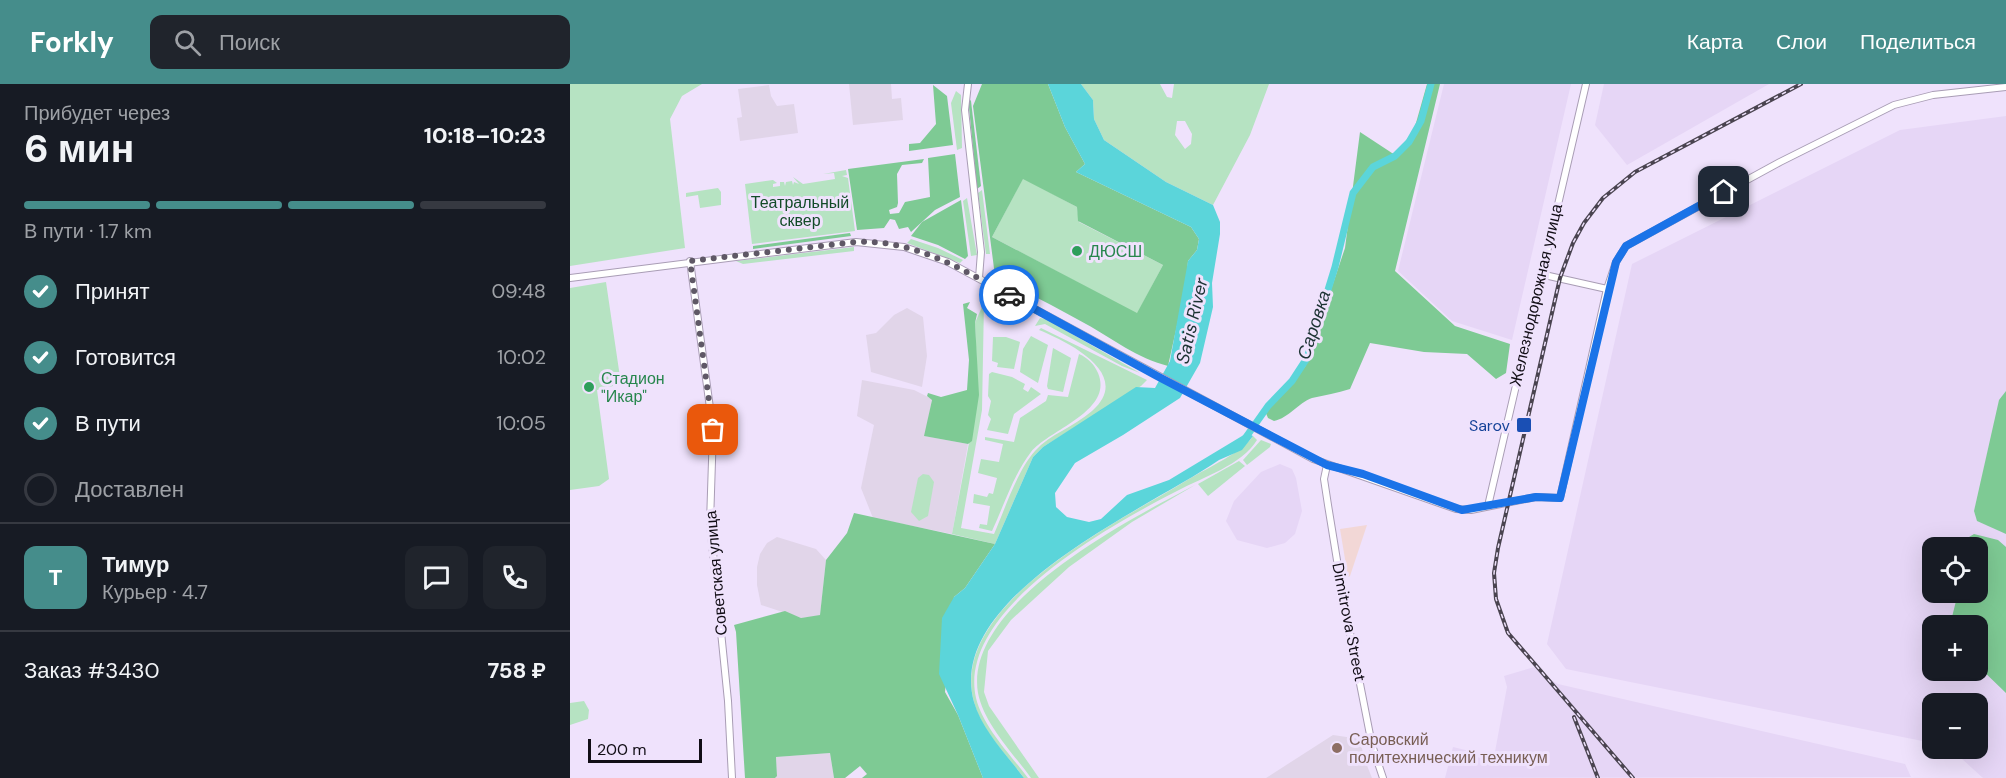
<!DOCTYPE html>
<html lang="ru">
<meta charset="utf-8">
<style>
body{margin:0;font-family:"DM Sans",sans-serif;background:#20242c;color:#f1f3f6;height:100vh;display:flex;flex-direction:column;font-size:22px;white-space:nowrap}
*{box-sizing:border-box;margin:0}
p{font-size:20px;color:#9ea1a6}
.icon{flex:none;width:33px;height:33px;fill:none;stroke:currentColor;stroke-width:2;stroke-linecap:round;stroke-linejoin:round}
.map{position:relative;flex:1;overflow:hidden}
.panel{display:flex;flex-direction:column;background:#171b24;width:570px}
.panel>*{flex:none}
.tools{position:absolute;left:1352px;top:453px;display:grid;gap:12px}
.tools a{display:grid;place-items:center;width:66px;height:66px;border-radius:12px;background:#171b24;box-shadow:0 6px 24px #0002;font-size:30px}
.scale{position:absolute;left:18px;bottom:15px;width:114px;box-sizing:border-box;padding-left:6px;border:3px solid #110d15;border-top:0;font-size:16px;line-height:21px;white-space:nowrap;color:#110d15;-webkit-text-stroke:4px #efe2fc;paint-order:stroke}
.pin{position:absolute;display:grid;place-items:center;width:51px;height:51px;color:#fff;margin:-26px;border-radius:12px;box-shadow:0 3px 9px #0006}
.courier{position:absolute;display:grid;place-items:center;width:60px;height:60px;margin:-30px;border:4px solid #1a73e8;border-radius:50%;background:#fff;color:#222;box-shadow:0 2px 8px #0007}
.headline em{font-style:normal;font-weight:800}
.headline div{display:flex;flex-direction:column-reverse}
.headline{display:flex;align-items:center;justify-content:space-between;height:102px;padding:0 24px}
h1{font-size:39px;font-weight:800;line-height:45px}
.bar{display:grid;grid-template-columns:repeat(4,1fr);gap:9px 6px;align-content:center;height:72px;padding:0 24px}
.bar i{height:8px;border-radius:4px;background:#363941}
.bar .current{background:#458d8b}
.bar p{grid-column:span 4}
.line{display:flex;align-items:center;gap:15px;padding:0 24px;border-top:2px solid #363941}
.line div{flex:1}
.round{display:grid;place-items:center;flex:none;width:63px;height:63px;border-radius:12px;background:#20242c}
ol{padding:0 24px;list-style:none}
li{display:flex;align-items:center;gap:18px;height:66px}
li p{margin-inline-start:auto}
li .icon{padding:6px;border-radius:50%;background:#458d8b;color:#fff;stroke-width:4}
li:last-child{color:#9ea1a6}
li i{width:33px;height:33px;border:3px solid #363941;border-radius:50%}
header{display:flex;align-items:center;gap:36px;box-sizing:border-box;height:84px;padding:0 30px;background:#458d8b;color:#fff}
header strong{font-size:28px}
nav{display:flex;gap:33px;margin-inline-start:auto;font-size:21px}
.search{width:420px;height:54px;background:#20242c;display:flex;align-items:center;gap:15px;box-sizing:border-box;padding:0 21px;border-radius:12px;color:#9ea1a6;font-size:22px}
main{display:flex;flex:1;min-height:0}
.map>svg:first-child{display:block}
.commercial{fill:#f2d7d6}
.built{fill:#e6d6f6;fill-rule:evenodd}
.education{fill:#e1d5e9}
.green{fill:#b6e3c2;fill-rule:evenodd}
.forest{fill:#7eca94;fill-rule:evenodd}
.water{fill:#5bd5da}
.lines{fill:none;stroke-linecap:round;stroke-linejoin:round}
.river{stroke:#5bd5da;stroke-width:7}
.secondary-casing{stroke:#a99db5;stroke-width:8}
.secondary{stroke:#fff;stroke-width:6}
.rail-casing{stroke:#4a4450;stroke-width:4}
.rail{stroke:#efe2fc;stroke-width:1.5;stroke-dasharray:4.5;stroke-linecap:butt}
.done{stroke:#5f5866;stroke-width:6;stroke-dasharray:0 10.8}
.route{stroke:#1a73e8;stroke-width:8}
.leisure-dot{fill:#2e9e5b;stroke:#efe2fc;stroke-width:2}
.transit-dot{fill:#1a4fb4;stroke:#efe2fc;stroke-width:2}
.education-dot{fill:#8d6e63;stroke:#efe2fc;stroke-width:2}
.labels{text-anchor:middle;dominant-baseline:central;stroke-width:6;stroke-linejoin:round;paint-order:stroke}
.park-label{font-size:16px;fill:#124b28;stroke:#efe2fc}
.leisure-label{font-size:16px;fill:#27864d;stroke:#efe2fc;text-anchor:start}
.street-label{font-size:16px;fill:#110d15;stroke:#efe2fc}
.transit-label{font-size:16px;fill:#164399;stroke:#efe2fc;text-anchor:end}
.education-label{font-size:16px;fill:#785e54;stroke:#efe2fc;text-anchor:start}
.water-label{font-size:18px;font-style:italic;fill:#1d3334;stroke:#efe2fc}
</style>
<header>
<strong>Forkly</strong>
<div class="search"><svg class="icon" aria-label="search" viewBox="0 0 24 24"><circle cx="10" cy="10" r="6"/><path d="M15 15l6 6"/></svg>Поиск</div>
<nav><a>Карта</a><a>Слои</a><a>Поделиться</a></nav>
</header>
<main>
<section class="panel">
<div class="headline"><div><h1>6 мин</h1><p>Прибудет через</p></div><em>10:18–10:23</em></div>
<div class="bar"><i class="current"></i><i class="current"></i><i class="current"></i><i></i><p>В пути · 1.7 km</p></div>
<ol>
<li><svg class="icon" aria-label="check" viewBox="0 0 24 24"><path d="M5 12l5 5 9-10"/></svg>Принят<p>09:48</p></li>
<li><svg class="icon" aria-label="check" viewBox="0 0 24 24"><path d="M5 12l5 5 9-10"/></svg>Готовится<p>10:02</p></li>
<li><svg class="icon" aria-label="check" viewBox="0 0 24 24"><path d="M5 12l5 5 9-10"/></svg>В пути<p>10:05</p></li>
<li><i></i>Доставлен</li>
</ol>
<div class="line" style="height:108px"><b class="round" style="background:#458d8b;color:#fff">Т</b><div><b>Тимур</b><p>Курьер · 4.7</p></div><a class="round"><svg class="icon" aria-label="chat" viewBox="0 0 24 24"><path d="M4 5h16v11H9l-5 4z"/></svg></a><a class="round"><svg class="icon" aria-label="phone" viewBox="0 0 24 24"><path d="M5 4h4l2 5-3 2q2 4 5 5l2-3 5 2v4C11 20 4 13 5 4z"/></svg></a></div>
<div class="line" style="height:78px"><div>Заказ #3430</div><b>758 ₽</b></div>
</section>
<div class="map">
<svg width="1436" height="694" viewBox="0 0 1436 694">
<rect width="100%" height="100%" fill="#efe2fc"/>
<path class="commercial" d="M797 441 780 492 778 493 770 445Z"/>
<g class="built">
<path d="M874 0H1001L942 256 882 237 828 187Z"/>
<path d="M1034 0H1199L1057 81 1025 41Z"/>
<path d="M1436 32V694H1413L1381 665 1407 664V620H1362V659L996 585 977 560 1062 180 1330 46ZM1362 464H1407V508H1362ZM1362 542H1407V586H1362Z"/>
<path d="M710 380 722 385 726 394 732 427 725 450 715 459 697 464 667 456 656 437 664 417 691 388Z"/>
<path d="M968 582 973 591 988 600 1335 680 1341 693 875 694 883 663 924 673 937 603 934 592Z"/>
</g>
<g class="education">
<path d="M279 0H321L322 15 331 14 333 36 283 41Z"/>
<path d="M199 1 201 12 207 22 224 20 228 49 170 57 167 34 172 33 168 5Z"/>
<path d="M337 224 353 233 357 272 352 303 301 288 296 251 306 249 324 231Z"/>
<path d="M292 296 344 306 362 315 355 352 398 360 382 450 303 434 291 404 304 341 287 332Z"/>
<path d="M207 453 246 465 256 476 250 532 231 534 191 521 187 501V483L190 470 197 459Z"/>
<path d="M763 651 790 655 794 674 802 694H696Z"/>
<path d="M260 669 264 694H205L207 691 206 673Z"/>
</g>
<g class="green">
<path d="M0 0H132L112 12 100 35 115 164 0 182Z"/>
<path d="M511 0H590L597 13 602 14 604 0H699L680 51 643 121 596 98 534 56 524 35 523 16ZM607 37H615L622 50 621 60 615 65 605 51Z"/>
<path d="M386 7 391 11 392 64 387 66 381 19Z"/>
<path d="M276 86 277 91 272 92 278 94 285 147 182 160 175 100 203 96 207 99 203 100V103L210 102V98H214L215 102 216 98 222 97 223 101 224 98 229 100 223 93 233 100 265 95 264 89 253 90Z"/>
<path d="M453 94 507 123 509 138 593 181 567 230 422 153Z"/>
<path d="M148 104 151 108V121L130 124 128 111 116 113V109Z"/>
<path d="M412 106 420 170H416L408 109Z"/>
<path d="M397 114 407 171 401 172 393 117Z"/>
<path d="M341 155 368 164 393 176 390 179 337 159Z"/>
<path d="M284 163V167L173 180 166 177Z"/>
<path d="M36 198 51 300 27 306 39 395 29 402 0 406V204Z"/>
<path d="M414 218 412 326 391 444 424 450C435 425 447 387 465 367 480 350 504 343 522 327 564 290 498 258 469 246L471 244 577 296 571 302 473 363 463 373 425 460 382 450 408 311 405 239Z"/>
<path d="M470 234 476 235 570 289 552 282 475 240 465 242Z"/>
<path d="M461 252 478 261 468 299 450 288 453 265Z"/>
<path d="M423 253H436L450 258 444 285 427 283 428 279 422 277Z"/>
<path d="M483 264 501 274 493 308 478 305 477 302Z"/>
<path d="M509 270C518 274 524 280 528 289 544 327 480 345 461 368 444 390 434 421 422 447L409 444 410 440 417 441 420 422 403 419 404 410 417 413 419 409 423 410 427 394 408 389 411 375 429 378 433 360 415 356V353L444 358 450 334 476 317 478 311 498 313Z"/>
<path d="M422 288 442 293 455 300 453 305 458 308 461 303 471 310 444 330 438 350 417 346 421 335 418 331 421 317 418 312 419 290Z"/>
<path d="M683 352 687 356C672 381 633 393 607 407 543 440 386 525 406 614 413 643 440 670 458 694H454C437 671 411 646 404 618 377 519 553 436 619 395 637 384 673 368 683 352Z"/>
<path d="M691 356 701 360 700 363 677 381 673 376Z"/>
<path d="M669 377 675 382 638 412 628 400Z"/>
<path d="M353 390 359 391 364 398 358 432 349 437 341 428 348 394Z"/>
<path d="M625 401 562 438 499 483 441 536 418 567 414 608 419 622 469 694H461C443 669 414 640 408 609 393 520 560 435 625 401Z"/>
<path d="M14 617 19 626 18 635 0 641V619Z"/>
</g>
<g class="forest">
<path d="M412 0H478L495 43 515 80 506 88 621 143 629 155 627 166 618 177 616 201 598 282C567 274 543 255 516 240 486 223 455 208 425 192L403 22ZM453 95 507 123 508 137 593 181 567 229 422 153Z"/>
<path d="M857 0H870L825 187 885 242 940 260 936 289 926 295 897 270 854 268 800 259 780 305C767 309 755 311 742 314 728 319 719 334 704 337L698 334 695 327 735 283 775 164 790 48 825 71 844 46Z"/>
<path d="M363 1 377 12 383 61 339 67V60L350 59 366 40Z"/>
<path d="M398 13 401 17 411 102 407 105Z"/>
<path d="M385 70 390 113 365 126 341 148 338 143 329 145 325 136 320 135 314 144 287 146 278 85 354 75 352 79 332 81 327 90 328 119 327 123 319 126 320 130 329 129 335 118 360 113 358 74Z"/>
<path d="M391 116 398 172 395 175 368 161 341 152 352 138Z"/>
<path d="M280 149 281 152 183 165V162Z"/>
<path d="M400 218 397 224 407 230 405 239 409 311 402 357 398 360 354 352 362 316 357 312 358 309 371 313 397 306 399 276 393 220Z"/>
<path d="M1436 307V450L1407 437 1404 427 1429 316Z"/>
<path d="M284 429 425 460 395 504 384 513 375 608 388 631 413 694H292L297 690 290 682 275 694H264L260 669 206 673 207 692 205 694H175L166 548 164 541 215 527 231 534 250 531 256 476 277 449Z"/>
<path d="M1404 450 1428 456 1436 463V609L1407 581V542L1380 541 1388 509 1407 508V464L1396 463 1399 453Z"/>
</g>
<path class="water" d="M478 0H511L523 16 524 35 534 56 596 98 643 121 650 138V150L642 199 643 223 630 279 610 314 553 351 505 379 485 409 486 423 497 433 519 438 531 435 557 411 599 396 677 349 683 352 672 366 649 376C580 424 374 511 404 618 412 646 437 671 454 694H413L388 631 369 590 372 534 384 513 395 504 425 460 463 373 473 363 566 303 585 304 600 277 618 177 627 166 629 155 621 143 506 88 515 80 495 43Z"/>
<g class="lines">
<path class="river" d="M674 356 698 322 722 297 737 274 765 183 783 109 803 83 825 72 839 58 851 37 861 0"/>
<defs>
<g id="secondary">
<path d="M398 0 395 26 411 168 409 194"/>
<path d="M120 177 143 346 140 439 158 617 162 694"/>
<path d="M970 190 1037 205"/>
<path d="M0 194 286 158 334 163 378 178 743 375 886 425 901 426 966 413 990 414 1037 205 1046 178 1056 162 1210 78 1324 21 1363 11 1436 3"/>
<path d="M757 381 754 395 758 421 773 513 802 661 813 694"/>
<path d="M918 422 1016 0"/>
</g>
</defs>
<use href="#secondary" class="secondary-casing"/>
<use href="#secondary" class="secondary"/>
<defs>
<g id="rail">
<path d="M1004 633 1028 694"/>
<path d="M1063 694 938 549 926 515 924 489 928 464 990 194 1003 159 1014 139 1033 114 1065 88 1231 0"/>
</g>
</defs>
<use href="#rail" class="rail-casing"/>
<use href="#rail" class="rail"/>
</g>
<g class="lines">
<path class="done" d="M143 346 120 177 286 158C342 155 392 185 439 211"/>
<path class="route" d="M439 211 587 292 757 381 793 390 892 426 966 413 990 414 1046 178 1056 162 1154 108"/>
</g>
<g class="leisure-dot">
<circle cx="507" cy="167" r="6"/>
<circle cx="19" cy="303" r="6"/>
</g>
<rect class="transit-dot" x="946" y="333" width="16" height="16" rx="3"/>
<circle class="education-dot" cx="767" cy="664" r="6"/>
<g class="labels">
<g class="park-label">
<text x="230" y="118">Театральный<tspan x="230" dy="18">сквер</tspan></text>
</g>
<g class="leisure-label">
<text x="519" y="167">ДЮСШ</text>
<text x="31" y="294">Стадион<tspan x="31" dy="18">"Икар"</tspan></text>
</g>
<g class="street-label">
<text transform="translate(966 211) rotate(-77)">Железнодорожная улица</text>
<text transform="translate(146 489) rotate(-95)">Советская улица</text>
<text transform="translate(779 538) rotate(79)">Dimitrova Street</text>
</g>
<g class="transit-label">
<text x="940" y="341">Sarov</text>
</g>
<g class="education-label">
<text x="779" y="655">Саровский<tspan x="779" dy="18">политехнический техникум</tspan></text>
</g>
<g class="water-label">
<text transform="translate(622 237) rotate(-77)">Satis River</text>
<text transform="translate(744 241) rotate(-72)">Саровка</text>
</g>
</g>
</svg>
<div class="tools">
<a><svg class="icon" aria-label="locate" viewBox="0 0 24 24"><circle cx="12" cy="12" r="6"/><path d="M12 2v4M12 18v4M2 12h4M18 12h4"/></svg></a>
<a>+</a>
<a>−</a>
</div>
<div class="scale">200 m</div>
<div class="pin" style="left:143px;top:346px;background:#ea580c"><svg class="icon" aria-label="bag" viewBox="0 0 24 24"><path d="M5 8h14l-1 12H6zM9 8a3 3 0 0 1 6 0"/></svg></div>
<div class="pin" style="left:1154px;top:108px;background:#1f2937"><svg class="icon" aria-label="home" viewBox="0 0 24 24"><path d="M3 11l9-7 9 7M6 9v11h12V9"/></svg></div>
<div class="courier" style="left:439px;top:211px"><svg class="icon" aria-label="car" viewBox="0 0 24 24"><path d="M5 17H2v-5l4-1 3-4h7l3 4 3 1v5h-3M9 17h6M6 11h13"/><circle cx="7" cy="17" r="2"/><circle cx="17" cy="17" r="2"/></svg></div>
</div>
</main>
